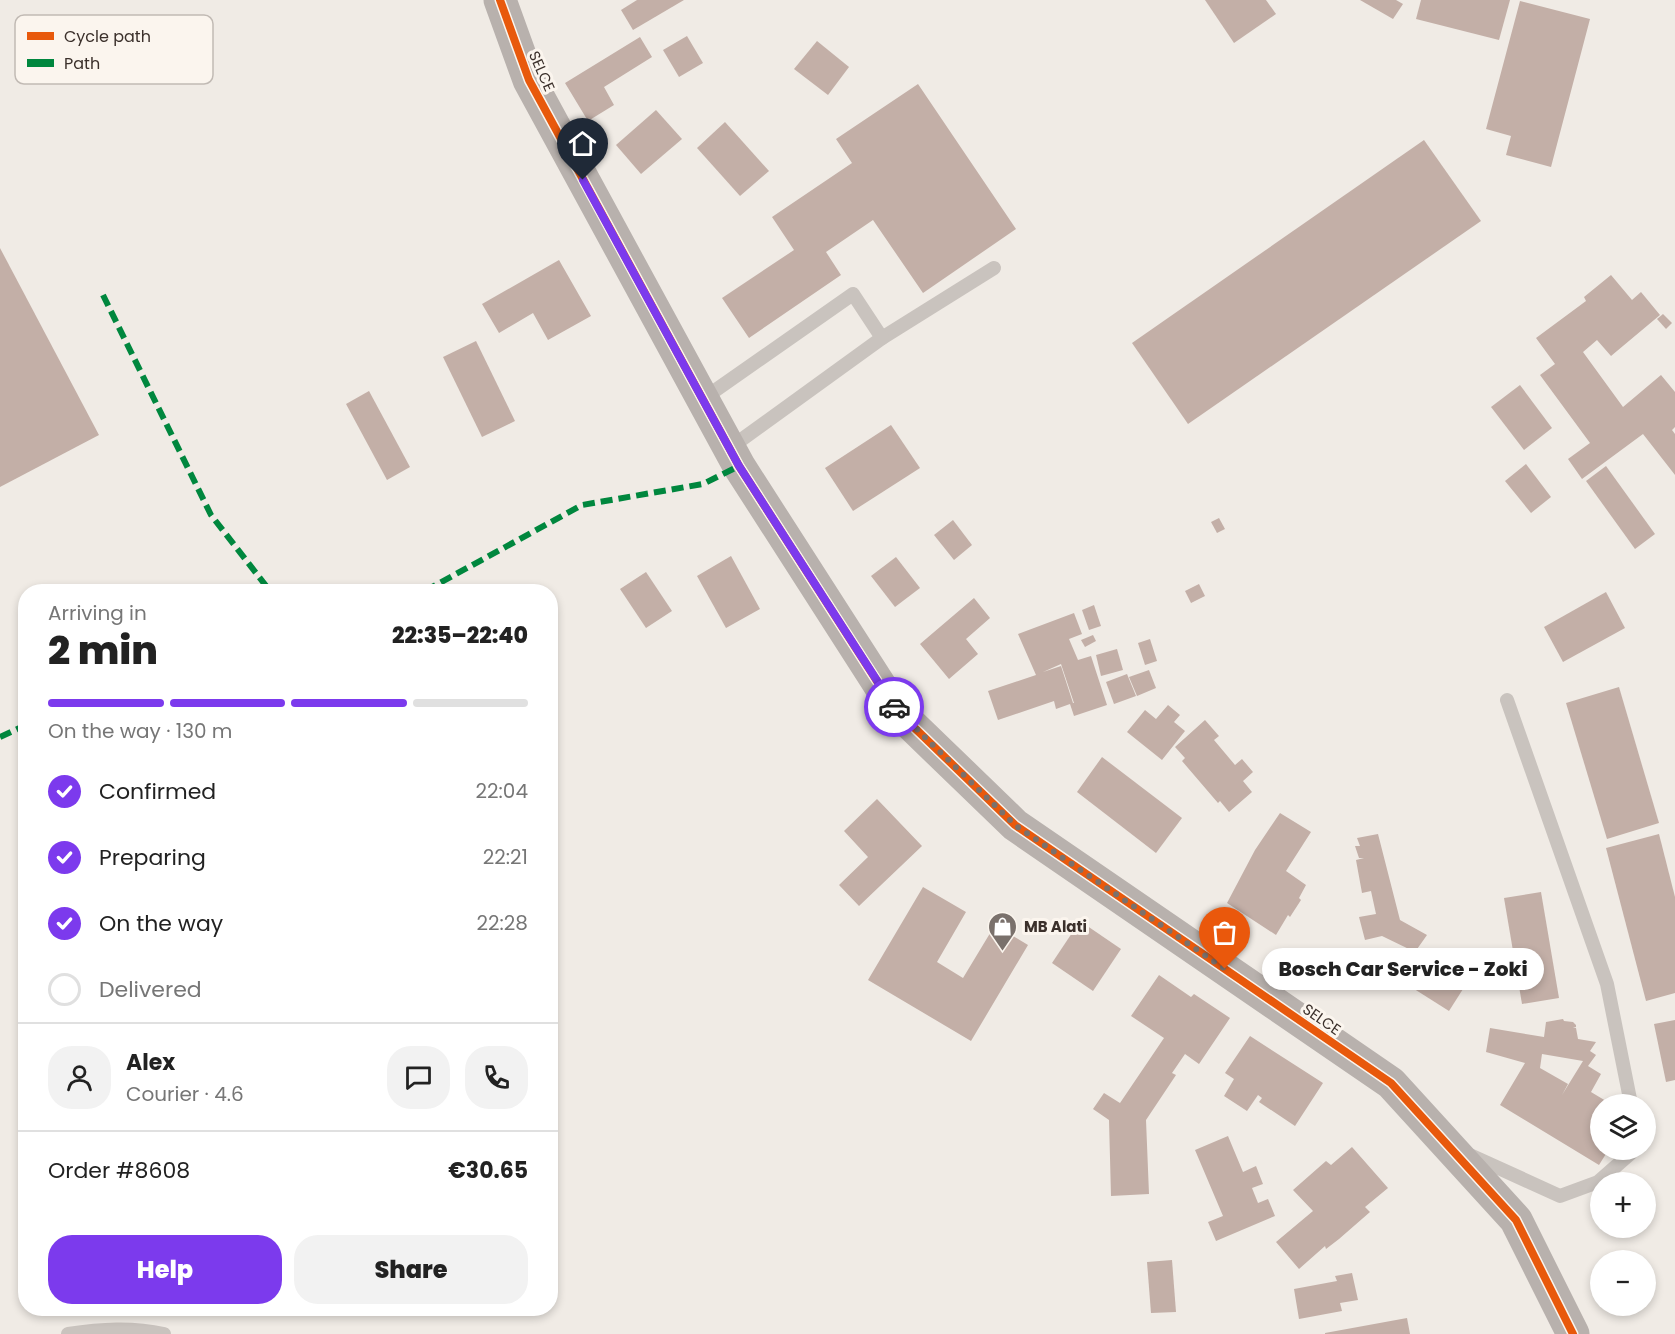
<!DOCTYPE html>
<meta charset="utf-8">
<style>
body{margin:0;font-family:Poppins,sans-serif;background:#f2f2f2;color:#222;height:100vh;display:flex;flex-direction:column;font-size:22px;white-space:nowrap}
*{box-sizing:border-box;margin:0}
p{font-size:20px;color:#767676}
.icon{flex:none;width:33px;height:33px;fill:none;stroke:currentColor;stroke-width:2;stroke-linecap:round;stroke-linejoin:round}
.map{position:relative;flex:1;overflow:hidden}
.drawer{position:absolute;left:18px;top:584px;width:540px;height:732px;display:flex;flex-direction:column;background:#fff;border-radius:24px;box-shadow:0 3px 9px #0003}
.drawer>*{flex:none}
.controls{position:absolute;left:1590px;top:1094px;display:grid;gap:12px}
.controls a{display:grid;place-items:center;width:66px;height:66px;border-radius:50%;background:#fff;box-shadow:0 3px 9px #0003;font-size:30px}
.pin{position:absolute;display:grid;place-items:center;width:51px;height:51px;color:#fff;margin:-62px -26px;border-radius:50% 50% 50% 0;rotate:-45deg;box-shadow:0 0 6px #0007}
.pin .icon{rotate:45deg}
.courier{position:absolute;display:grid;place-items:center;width:60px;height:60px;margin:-30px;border:4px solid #7c3aed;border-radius:50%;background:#fff;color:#222;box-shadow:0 2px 8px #0007}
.bubble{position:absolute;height:42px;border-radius:21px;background:#fff;box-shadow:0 3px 9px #0003;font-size:20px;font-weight:800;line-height:42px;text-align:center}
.summary em{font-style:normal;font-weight:800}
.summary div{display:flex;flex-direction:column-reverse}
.summary{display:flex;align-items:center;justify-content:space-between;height:102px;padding:0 30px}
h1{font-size:39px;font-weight:800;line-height:45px}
.bar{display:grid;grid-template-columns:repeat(4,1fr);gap:9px 6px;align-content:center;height:72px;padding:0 30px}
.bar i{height:8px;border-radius:4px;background:#e0e0e0}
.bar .current{background:#7c3aed}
.bar p{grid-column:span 4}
.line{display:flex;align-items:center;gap:15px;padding:0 30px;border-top:2px solid #e0e0e0}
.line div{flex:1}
.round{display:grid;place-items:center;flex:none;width:63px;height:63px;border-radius:24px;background:#f2f2f2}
ol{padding:0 30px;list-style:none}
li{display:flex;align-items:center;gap:18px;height:66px}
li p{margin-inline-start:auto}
li .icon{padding:6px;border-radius:50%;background:#7c3aed;color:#fff;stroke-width:4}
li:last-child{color:#767676}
li i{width:33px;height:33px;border:3px solid #e0e0e0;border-radius:50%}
.primary-button{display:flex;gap:12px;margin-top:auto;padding:12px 30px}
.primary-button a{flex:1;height:69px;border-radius:24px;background:#7c3aed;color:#fff;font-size:24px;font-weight:800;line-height:69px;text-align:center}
.primary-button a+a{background:#f2f2f2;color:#222}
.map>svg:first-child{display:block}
.building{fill:#c3afa7;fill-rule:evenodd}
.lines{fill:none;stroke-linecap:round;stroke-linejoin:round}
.service{stroke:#c9c3be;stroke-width:14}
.primary{stroke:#b8b1ad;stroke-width:33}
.quiet{stroke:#00873e;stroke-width:6;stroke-dasharray:12 6;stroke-linecap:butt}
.cycleway-casing{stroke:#fbf5ee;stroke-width:11}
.cycleway{stroke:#e8590c;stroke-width:8}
.done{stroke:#7a716c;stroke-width:6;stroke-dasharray:0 10.8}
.route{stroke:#7c3aed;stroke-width:8}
.labels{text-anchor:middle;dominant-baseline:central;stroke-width:6;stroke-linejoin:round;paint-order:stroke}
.street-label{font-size:15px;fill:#3b302b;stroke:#fbf5ee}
.poi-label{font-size:15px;font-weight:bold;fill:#3b302b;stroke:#fbf5ee;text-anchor:start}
.key{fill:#fbf5ee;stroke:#c1bab4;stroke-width:1.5}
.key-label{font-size:16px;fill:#3b302b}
</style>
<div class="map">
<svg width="1675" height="1334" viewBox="0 0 1675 1334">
<rect width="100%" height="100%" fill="#f0ebe5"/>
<g class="building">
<path d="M637 0H684L633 30 621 10Z"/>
<path d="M1205 0H1266L1276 14 1234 43Z"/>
<path d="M1360 0H1396L1403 4 1393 19Z"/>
<path d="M1421 0H1510L1499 40 1416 19Z"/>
<path d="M1520 1 1590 19 1551 167 1506 155 1511 136 1486 129Z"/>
<path d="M687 36 703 63 679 77 663 50Z"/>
<path d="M640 37 652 57 604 87 614 105 588 121 565 83Z"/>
<path d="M817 41 849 67 828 95 794 69Z"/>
<path d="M918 84 1016 229 923 293 873 220 826 252 841 275 749 338 722 298 794 250 772 217 852 163 836 139Z"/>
<path d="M656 110 682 139 641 174 616 145Z"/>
<path d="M725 122 769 171 740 196 697 148Z"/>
<path d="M1424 140 1481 221 1188 424 1132 343Z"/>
<path d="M0 248 99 435 0 487Z"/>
<path d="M559 260 591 316 548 340 533 313 499 333 482 304Z"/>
<path d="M1611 275 1632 300 1641 292 1660 315 1611 356 1597 340 1583 352 1623 407 1661 375 1675 392V427L1672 430 1675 434V475L1643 434 1582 479 1568 459 1590 443 1540 375 1555 364 1536 338 1586 301 1584 297Z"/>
<path d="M1663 314 1672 323 1666 329 1657 319Z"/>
<path d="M476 341 515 421 482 437 443 357Z"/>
<path d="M1520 385 1552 428 1524 450 1491 407Z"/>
<path d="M369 391 410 467 387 480 346 404Z"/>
<path d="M891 425 920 468 853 511 825 468Z"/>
<path d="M1526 464 1551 497 1531 513 1505 481Z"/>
<path d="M1606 466 1655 534 1635 549 1586 481Z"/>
<path d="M1219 518 1225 529 1217 533 1211 522Z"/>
<path d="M953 520 972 545 954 560 934 535Z"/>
<path d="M731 556 760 609 726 628 697 576Z"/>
<path d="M896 557 920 588 895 607 871 576Z"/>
<path d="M646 572 672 611 646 628 620 589Z"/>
<path d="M1199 584 1205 596 1191 603 1185 591Z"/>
<path d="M1606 592 1625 628 1563 662 1544 627Z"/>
<path d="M974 598 990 618 966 639 978 654 949 679 920 644Z"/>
<path d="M1094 605 1101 626 1089 630 1082 610Z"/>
<path d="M1074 613 1082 634 1069 639 1078 660 1091 656 1107 705 1074 716 1070 704 1056 709 1054 701 998 720 988 691 1036 675 1018 634ZM1061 664 1074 703H1073L1061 666 1043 672Z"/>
<path d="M1093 635 1096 641 1085 647 1081 640Z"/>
<path d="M1150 639 1157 661 1145 665 1138 643Z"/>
<path d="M1117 649 1123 670 1101 676 1096 655Z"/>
<path d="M1149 670 1156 688 1137 696 1129 677Z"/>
<path d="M1127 674 1136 696 1114 704 1106 682Z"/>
<path d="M1619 687 1659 823 1607 839 1566 703Z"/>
<path d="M1168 705 1180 715 1174 722 1185 731 1162 760 1127 732 1145 710 1156 719Z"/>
<path d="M1205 720 1219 736 1214 740 1235 765 1242 759 1253 772 1243 781 1252 792 1229 812 1220 801 1218 803 1182 761 1185 758 1175 747Z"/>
<path d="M1102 757 1182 818 1156 853 1077 792Z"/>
<path d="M877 799 922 846 859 906 839 885 868 857 844 831Z"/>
<path d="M1280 813 1311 832 1286 871 1306 885 1299 898 1301 900 1290 917 1288 915 1276 935 1227 903 1255 850Z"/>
<path d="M1378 834 1400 920 1427 935 1415 952 1382 936 1365 940 1359 917 1376 914 1371 891 1362 893 1356 860 1364 858H1359L1355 846H1360L1357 838Z"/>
<path d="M1659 834 1675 897V993L1646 1001 1606 848Z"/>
<path d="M923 887 966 912 937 962 963 978 995 925 1028 945 971 1041 868 980Z"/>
<path d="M1541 892 1559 998 1522 1004 1504 898Z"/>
<path d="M1080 921 1121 949 1093 991 1052 963Z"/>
<path d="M1421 948 1470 978 1449 1011 1400 980Z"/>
<path d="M1159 975 1191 997 1194 994 1230 1018 1199 1064 1185 1054 1172 1073 1176 1075 1146 1120 1149 1194 1111 1196 1109 1120 1093 1109 1104 1093 1120 1103 1164 1038 1131 1016Z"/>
<path d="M1563 1019 1564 1021 1573 1022 1576 1025V1027L1573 1028H1576L1578 1039 1596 1042 1590 1051 1596 1055 1588 1066 1601 1074 1591 1092 1611 1104H1600V1149H1609L1599 1165 1500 1105 1525 1063 1486 1052 1490 1028 1544 1037 1546 1022ZM1542 1054 1583 1061 1562 1095 1568 1084 1540 1068Z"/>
<path d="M1675 1020V1080L1666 1082 1654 1024Z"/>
<path d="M1250 1036 1323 1083 1295 1126 1259 1102 1262 1098 1258 1095 1247 1111 1224 1096 1234 1079 1225 1073Z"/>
<path d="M1228 1136 1243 1172 1256 1166 1263 1184 1252 1188 1258 1203 1268 1199 1275 1216 1216 1241 1208 1222 1223 1216 1195 1150Z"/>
<path d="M1352 1147 1388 1188 1365 1207 1370 1212 1339 1239 1326 1249 1325 1246 1299 1269 1276 1242 1313 1211 1293 1190 1326 1161 1331 1165Z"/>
<path d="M1172 1260 1176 1312 1151 1313 1147 1262Z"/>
<path d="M1352 1273 1358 1300 1340 1303 1342 1311 1299 1319 1294 1289 1337 1281 1335 1276Z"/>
<path d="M1407 1318 1410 1334H1325V1333Z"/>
</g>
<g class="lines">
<g class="service">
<path d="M882 338 994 268"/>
<path d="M703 399 853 294 882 338 730 448"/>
<path d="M1507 700 1607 984 1631 1104"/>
<path d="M1470 1155 1560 1196 1598 1182 1631 1153V1149"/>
<path d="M68 1334C101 1329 132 1327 164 1334"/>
</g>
<path class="primary" d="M500 0 529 80 739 466 895 709 1015 825 1391 1083 1516 1220 1573 1334"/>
<g class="quiet">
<path d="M103 295 211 515 270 591"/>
<path d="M425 591 582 505 703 484 739 466"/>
<path d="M0 737 26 725"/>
</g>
<defs>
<path id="cycleway" d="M500 0 529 80 739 466 895 709 1015 825 1391 1083 1516 1220 1573 1334"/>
</defs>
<use href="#cycleway" class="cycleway-casing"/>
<use href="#cycleway" class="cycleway"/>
</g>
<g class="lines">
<path class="done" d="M894 707 1015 825 1225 969"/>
<path class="route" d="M583 180 739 466 894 707"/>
</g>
<defs>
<symbol id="shop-pin" viewBox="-11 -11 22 30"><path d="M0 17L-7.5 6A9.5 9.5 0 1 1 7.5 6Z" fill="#7a716c" stroke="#fbf5ee"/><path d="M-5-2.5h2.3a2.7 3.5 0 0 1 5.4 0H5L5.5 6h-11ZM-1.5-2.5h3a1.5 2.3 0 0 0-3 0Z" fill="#fff"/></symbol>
</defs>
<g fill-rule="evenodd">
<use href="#shop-pin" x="986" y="910" width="33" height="45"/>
</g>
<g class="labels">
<g class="street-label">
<text transform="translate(542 71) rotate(66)">SELCE</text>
<text transform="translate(1322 1019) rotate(35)">SELCE</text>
</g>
<g class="poi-label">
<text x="1024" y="926">MB Alati</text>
</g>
</g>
<rect x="15" y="15" width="198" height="69" rx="9" class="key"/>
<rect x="27" y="32" width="27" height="8" fill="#e8590c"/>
<rect x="27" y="59" width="27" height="8" fill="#00873e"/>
<g class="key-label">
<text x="64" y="42">Cycle path</text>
<text x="64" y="69">Path</text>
</g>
</svg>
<div class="controls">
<a><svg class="icon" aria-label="layers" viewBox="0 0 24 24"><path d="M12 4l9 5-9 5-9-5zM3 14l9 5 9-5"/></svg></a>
<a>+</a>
<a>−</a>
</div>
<div class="pin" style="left:1225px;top:969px;background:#ea580c"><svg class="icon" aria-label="bag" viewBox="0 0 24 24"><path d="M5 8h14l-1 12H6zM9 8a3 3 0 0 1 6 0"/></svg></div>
<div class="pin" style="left:583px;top:180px;background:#1f2937"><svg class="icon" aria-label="home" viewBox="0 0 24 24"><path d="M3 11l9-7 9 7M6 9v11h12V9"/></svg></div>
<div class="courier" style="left:894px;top:707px"><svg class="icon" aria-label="car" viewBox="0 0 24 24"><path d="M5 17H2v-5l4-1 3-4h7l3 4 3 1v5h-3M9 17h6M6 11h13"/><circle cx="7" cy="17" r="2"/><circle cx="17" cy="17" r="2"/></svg></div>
<div class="bubble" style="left:1262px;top:948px;width:282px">Bosch Car Service - Zoki</div>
<section class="drawer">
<div class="summary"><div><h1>2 min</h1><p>Arriving in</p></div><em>22:35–22:40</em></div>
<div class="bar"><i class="current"></i><i class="current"></i><i class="current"></i><i></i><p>On the way · 130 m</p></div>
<ol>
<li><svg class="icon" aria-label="check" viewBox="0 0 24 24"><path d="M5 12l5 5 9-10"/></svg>Confirmed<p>22:04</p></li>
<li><svg class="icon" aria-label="check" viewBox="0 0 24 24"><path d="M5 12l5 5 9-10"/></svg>Preparing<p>22:21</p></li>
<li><svg class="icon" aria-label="check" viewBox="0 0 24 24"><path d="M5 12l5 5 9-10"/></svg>On the way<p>22:28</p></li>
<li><i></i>Delivered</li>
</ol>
<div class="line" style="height:108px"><a class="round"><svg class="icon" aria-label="person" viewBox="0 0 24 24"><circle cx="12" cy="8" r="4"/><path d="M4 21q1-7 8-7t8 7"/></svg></a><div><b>Alex</b><p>Courier · 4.6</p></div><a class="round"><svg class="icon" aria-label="chat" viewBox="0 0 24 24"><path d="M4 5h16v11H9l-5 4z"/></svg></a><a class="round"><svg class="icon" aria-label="phone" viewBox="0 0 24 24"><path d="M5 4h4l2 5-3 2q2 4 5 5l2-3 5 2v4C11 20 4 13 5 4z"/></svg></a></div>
<div class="line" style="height:78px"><div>Order #8608</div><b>€30.65</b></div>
<div class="primary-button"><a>Help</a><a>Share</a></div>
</section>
</div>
